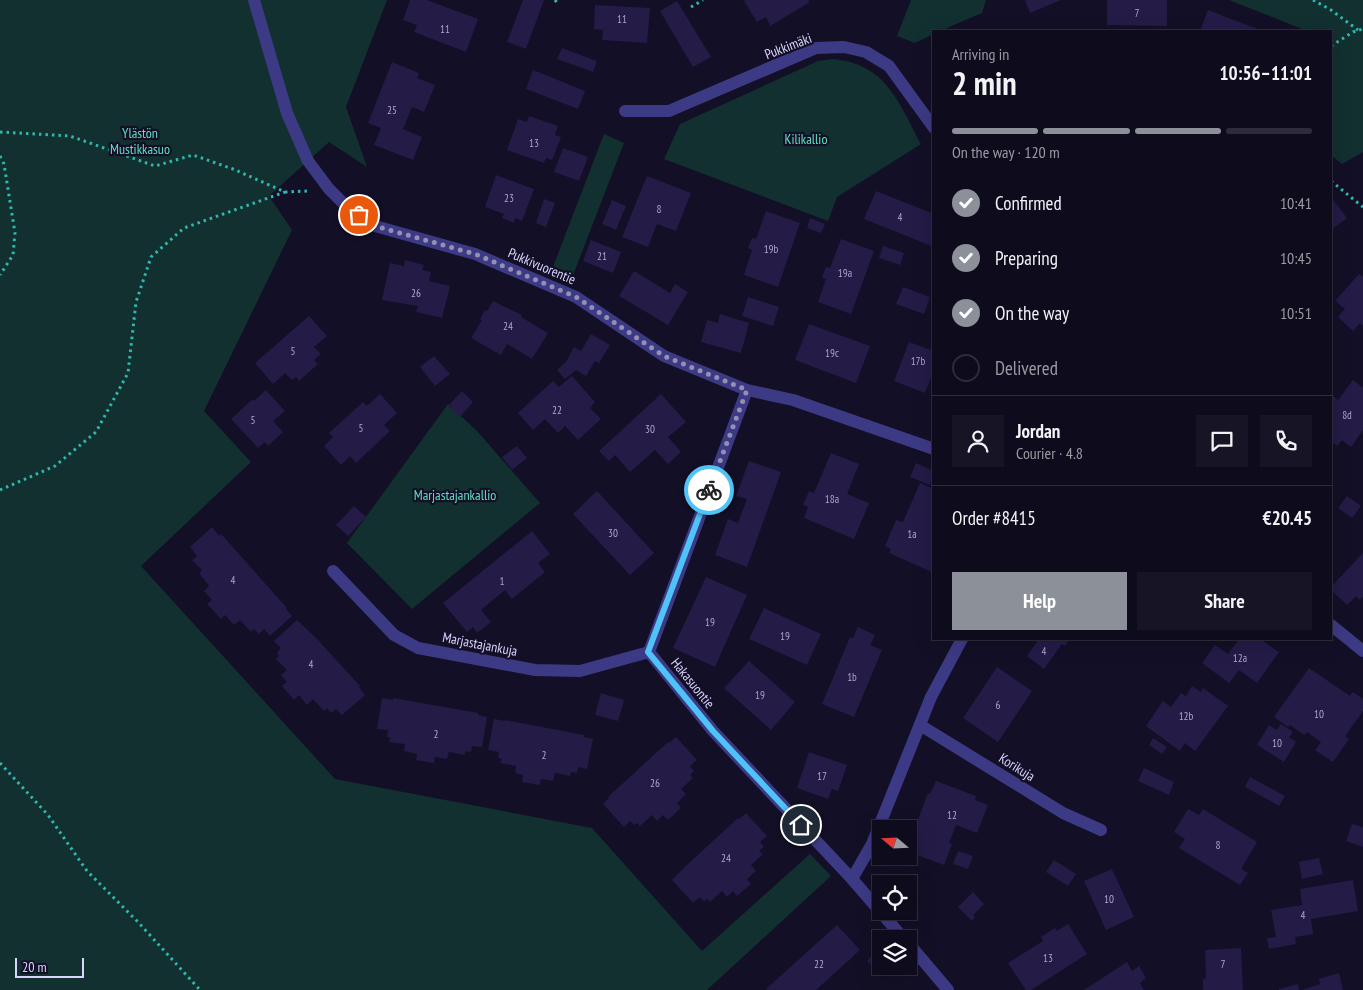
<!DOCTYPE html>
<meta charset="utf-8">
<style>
body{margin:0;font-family:"PT Sans Narrow",sans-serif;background:#171425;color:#f1f3f6;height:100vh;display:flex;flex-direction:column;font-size:19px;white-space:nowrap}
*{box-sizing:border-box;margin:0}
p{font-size:16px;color:#9b9ba3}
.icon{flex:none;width:28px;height:28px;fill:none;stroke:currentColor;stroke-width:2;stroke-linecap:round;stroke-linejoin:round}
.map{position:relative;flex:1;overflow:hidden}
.sheet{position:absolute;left:932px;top:30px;width:400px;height:610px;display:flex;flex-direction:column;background:#0e0b1c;border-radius:0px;box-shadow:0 5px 20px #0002,0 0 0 1px #2e2b3b}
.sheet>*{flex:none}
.needle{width:32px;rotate:289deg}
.fabs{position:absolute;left:872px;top:820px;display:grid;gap:10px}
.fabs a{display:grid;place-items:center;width:45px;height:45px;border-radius:0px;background:#0e0b1c;box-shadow:0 5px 20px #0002,0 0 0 1px #2e2b3b;font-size:25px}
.scale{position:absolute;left:15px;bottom:12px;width:69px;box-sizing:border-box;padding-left:5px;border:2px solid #d9d4ff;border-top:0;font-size:14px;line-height:18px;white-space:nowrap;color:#d9d4ff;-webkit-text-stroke:4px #130f26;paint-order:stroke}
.pin{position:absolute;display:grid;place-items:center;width:42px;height:42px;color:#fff;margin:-21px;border:2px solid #fff;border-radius:50%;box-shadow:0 1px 5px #0007}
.courier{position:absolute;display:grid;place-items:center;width:50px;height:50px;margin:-25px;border:4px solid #4fc3f7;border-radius:50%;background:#fff;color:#222;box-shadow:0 1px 6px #0007}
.headline em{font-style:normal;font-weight:600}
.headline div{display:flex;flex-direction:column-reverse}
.headline{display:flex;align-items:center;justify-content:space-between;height:85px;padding:0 20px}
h1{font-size:32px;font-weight:600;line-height:38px}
.bar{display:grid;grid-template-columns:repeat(4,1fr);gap:8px 5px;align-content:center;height:60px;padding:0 20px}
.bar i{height:6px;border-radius:4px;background:#2e2b3b}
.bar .selected{background:#8c9099}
.bar p{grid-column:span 4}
.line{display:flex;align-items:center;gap:12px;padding:0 20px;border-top:1px solid #2e2b3b}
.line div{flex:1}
.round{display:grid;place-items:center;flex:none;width:52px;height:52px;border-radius:0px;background:#171425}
ol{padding:0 20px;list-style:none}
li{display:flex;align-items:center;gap:15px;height:55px}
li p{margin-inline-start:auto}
li .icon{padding:5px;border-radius:50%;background:#8c9099;color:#fff;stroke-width:4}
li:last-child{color:#9b9ba3}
li i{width:28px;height:28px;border:2px solid #2e2b3b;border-radius:50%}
.button{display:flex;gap:10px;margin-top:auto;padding:10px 20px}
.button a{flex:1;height:58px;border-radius:0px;background:#8c9099;color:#fff;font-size:20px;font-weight:600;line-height:58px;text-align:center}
.button a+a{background:#171425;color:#f1f3f6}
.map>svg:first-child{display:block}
.green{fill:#12302f}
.building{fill:#241b47}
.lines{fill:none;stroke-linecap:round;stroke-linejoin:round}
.path{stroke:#2fb8b0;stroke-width:3;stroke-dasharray:2.5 4;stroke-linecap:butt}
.minor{stroke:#3d3a85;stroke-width:12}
.done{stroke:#948fb3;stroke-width:5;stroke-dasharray:0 9}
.route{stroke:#4fc3f7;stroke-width:6}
.labels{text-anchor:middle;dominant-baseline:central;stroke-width:4.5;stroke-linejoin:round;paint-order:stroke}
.number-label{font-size:11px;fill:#aca6d1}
.street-label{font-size:14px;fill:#d9d4ff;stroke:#130f26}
.park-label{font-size:14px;fill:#5fe0c0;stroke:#130f26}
</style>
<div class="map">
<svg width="1363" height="990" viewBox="0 0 1363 990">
<rect width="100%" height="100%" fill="#130f26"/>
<g class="green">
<path d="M0 0H387L346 107 367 167 329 142 269 196 292 230 204 411 251 462 141 566 335 779 592 828 702 951 810 854 831 876 707 990H0Z"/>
<path d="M911 0H986L982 13 940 31H934V34L915 43 897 36Z"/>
<path d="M1229 0H1363V152L1342 164 1331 155V31H1307Z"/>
<path d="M832 59C886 63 899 103 921 144L837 197 828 221 664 159 680 124 818 61Z"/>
<path d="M604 134 624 143 572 278 553 267Z"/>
<path d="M448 404 477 431 540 503 412 609 347 543Z"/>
</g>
<g class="building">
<path d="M410 0H427L478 19 466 52 414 32 417 25 403 20Z"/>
<path d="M523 0H544L526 49 507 42Z"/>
<path d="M746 0H808L810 2 770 26 766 17 757 22 744 1Z"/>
<path d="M1025 0H1061L1030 13Z"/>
<path d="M1107 0H1167V26L1107 25Z"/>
<path d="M677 1 711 57 693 67 660 11Z"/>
<path d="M595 5 650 8 647 43 602 40 603 30 594 29Z"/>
<path d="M1208 10 1263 31H1200Z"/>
<path d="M562 48 597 61 593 72 557 59Z"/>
<path d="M392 62 419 73 417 78 435 85 424 112 412 107 403 129 422 137 413 160 374 145 381 128 368 123Z"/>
<path d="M533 70 585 91 578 109 526 89Z"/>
<path d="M529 116 558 126 555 135 561 137 552 160 546 158 544 163 507 150 518 119 527 122Z"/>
<path d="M563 148 588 157 579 181 554 172Z"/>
<path d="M496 175 534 189 522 221 515 218 514 223 502 218 504 214 485 207Z"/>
<path d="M647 176 691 193 676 231 657 224 648 247 622 237Z"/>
<path d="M876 191 934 214V247L864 219Z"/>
<path d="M1331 197 1347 218 1331 230Z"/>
<path d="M544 199 555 203 546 227 536 223Z"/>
<path d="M612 200 626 206 616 230 602 224Z"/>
<path d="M766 211 800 223 778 287 744 275 752 250 748 248 752 238 756 239Z"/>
<path d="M810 218 825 224 821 233 807 228Z"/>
<path d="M841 239 874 251 851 314 818 302 826 279 822 277 826 267 830 268Z"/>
<path d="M591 240 621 252 613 273 583 261Z"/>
<path d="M883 246 904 253 900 265 879 258Z"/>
<path d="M405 260 424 265 422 270 431 272 429 281 450 286 442 318 416 312 418 306 382 300 390 263 404 266Z"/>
<path d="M634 271 670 293 675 284 688 292 668 325 619 296Z"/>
<path d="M1359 274 1363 277V326L1360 323 1353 331 1338 317 1345 309 1335 301Z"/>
<path d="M903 287 930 297 924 314 896 304Z"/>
<path d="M748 297 779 307 773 326 742 316Z"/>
<path d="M493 301 522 315 521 317 548 333 532 359 507 344 501 355 471 338 482 320 480 319 485 310 487 311Z"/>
<path d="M720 314 749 323 741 353 701 342 707 320 718 323Z"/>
<path d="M309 316 327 336 314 347 321 354 314 360 318 364 299 381 296 377 292 380 285 373 273 384 255 363Z"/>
<path d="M809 324 870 346 856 383 795 360Z"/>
<path d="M591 334 610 345 599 363 595 361 586 376 576 370 565 379 557 370 566 362 574 347 581 351Z"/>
<path d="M909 342 934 351V370L925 393 894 381Z"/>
<path d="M434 356 450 374 435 386 420 367Z"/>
<path d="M572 376 595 402 590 408 601 419 578 440 565 426 558 433 545 419 533 430 518 413 553 381 559 387Z"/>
<path d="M1353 380 1363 388V430L1351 447 1342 440 1337 446 1331 441V398L1333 396 1338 400Z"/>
<path d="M266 390 285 411 273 421 283 432 268 446 265 442 258 448 231 419 253 399 254 401Z"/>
<path d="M462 391 473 402 460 417 448 406Z"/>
<path d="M380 394 397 413 384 425 390 431 356 463 350 456 341 465 324 446 333 437 329 433 363 402 367 406Z"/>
<path d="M661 394 686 422 668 437 681 452 668 464 655 450 630 472 615 455 609 461 599 451Z"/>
<path d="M517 446 527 458 512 470 502 457Z"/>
<path d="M831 453 859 464 847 494 869 503 854 539 804 518 808 507 803 505 809 491 814 493Z"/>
<path d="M749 461 781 472 747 567 715 555 728 519 738 523 747 499 736 496Z"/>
<path d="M916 463 934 471 930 485 910 477Z"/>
<path d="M920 483 934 489V569L932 572 889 553 891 549 885 546 896 520 903 522Z"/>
<path d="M597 491 654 553 630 575 573 514Z"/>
<path d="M1347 496 1361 506 1352 518 1338 508Z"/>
<path d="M354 506 366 517 348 536 336 525Z"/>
<path d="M212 527 219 536 221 534 239 554 287 608 286 609 292 616 270 636 264 629 259 634 254 629 251 632 240 620 234 625 225 615 221 619 207 604 212 600 204 591 209 586 199 573 202 570 192 560 197 556 190 547Z"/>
<path d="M532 531 550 554 538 563 545 572 512 599 505 590 481 610 491 622 477 633 473 627 467 632 443 603Z"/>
<path d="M1363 553V597L1360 600 1356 596 1347 605 1331 590V587Z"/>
<path d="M706 577 747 595 715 667 673 648Z"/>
<path d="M764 608 821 634 807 665 749 639Z"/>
<path d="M297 620 317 639 360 686 359 688 365 695 342 715 336 709 331 713 327 708 324 711 313 699 307 705 299 695 294 700 282 686 287 682 281 675 287 670 276 659 279 656 277 653 281 648 274 641Z"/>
<path d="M858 627 875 635 870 645 882 650 854 717 822 704 850 637 853 638Z"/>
<path d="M1039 639H1070L1065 646 1062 644 1044 669 1027 656Z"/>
<path d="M1239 639H1260L1279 652 1257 683 1239 670 1229 683 1202 663 1215 645 1228 654Z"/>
<path d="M749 661 795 702 771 730 724 688Z"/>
<path d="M997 667 1032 691 998 742 963 718Z"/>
<path d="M1309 668 1350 696 1353 692 1363 699V711L1345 736 1349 739 1333 762 1315 750 1321 742 1307 732 1304 735 1290 725 1288 727 1274 717Z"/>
<path d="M1192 686 1201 692 1203 688 1228 706 1195 751 1185 743 1180 751 1146 726 1163 701 1171 707 1181 693 1186 696Z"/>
<path d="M601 693 624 700 618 721 595 715Z"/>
<path d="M382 698 393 700V698L478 713V715L487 717 482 747 472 746 471 752 465 751V755L449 752 447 759 435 757 434 763 416 760 417 754 404 751 405 744 389 742 390 737H387L388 730 377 729Z"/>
<path d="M494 719 505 721V720L584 735V737L593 739 587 769 578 767 577 773 571 772 570 776 555 773 553 781 541 779 540 785 522 782 523 775 515 773 516 766 500 763 502 759 498 758 499 752 488 750Z"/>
<path d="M1281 724 1293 732 1289 737 1296 742 1284 762 1257 745 1269 725 1277 730Z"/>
<path d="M676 737 697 760 690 766 694 771 690 775 693 778 681 789 686 794 677 803 681 808 668 820 663 815 657 821 652 815 640 826 637 823 634 825 630 821 624 827 603 804 609 798 608 797 668 742 669 743Z"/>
<path d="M1153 738 1167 747 1162 754 1149 745Z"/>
<path d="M809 752 847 765 838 791 832 789 828 799 797 788Z"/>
<path d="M1144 768 1174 782 1169 795 1138 781Z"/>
<path d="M1250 777 1285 796 1279 806 1245 787Z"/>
<path d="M936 781 976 796 975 800 988 805 977 833 956 825 949 843 952 844 944 865 909 852V844L928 793 930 794Z"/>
<path d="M1188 809 1199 815 1203 809 1257 842 1241 869 1248 873 1240 885 1179 848 1185 839 1174 832Z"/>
<path d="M746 813 767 836 760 842 764 847 759 851 763 854 751 865 756 871 747 879 751 884 737 896 733 891 727 897 722 891 710 902 707 899 704 901 700 897 693 903 672 880 689 863 738 818 739 819Z"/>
<path d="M1352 824 1363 827V847L1346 841Z"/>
<path d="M958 851 973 856 968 869 953 864Z"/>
<path d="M1319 858 1323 874 1302 879 1299 862Z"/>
<path d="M1054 860 1076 874 1068 886 1046 872Z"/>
<path d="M1112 869 1134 917 1106 930 1084 881Z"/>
<path d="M1353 880 1358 911 1311 919 1313 934 1295 937 1296 944 1269 949 1267 938 1276 937 1271 910 1302 905 1300 889Z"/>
<path d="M973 892 984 904 973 915 975 917 972 921 958 907Z"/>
<path d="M1068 924 1087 954 1031 990H1026L1008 963 1043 941 1041 937 1055 928 1057 931Z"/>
<path d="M837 925 860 950 816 990H767L766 989Z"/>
<path d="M881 945V966H886L880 973 867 961Z"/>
<path d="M1241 948 1243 990H1203V979L1206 978 1205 950Z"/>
<path d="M1127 962 1132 971 1139 966 1146 978 1140 983 1144 990H1084Z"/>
<path d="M1339 973 1343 990H1302L1320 984 1319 979Z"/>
<path d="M1298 984 1299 990H1279V989Z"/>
</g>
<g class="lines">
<g class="path">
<path d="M555 0 559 5"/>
<path d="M1313 0 1331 10 1358 30"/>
<path d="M691 7 703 0"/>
<path d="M1331 46 1353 32 1363 29"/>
<path d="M0 132 70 136 155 166 193 155 233 169 285 192 308 191"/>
<path d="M0 156 4 164 15 233 13 255 0 275"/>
<path d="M1331 181 1363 207"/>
<path d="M0 490 55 466 96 432 128 373 136 302 151 257 184 228 285 192"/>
<path d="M0 763 48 815 87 871 138 922 200 990"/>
</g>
<g class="minor">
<path d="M254 0 287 113 308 161 329 189 344 204 375 226 475 254 576 297 664 356 747 390 793 400 934 449"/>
<path d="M625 111H669L816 48 844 47 866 52 889 66 934 128"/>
<path d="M747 390 649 652 713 731 852 879 904 939"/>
<path d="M333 571 394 635 418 648 535 670 580 671 649 652"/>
<path d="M1331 625 1363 651"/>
<path d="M920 725 1063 813 1101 830"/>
<path d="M852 879 872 844 931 697 962 639"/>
<path d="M909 944 948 990"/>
</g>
</g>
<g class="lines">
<path class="done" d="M359 215 375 226 475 254 576 297 664 356 747 390 709 490"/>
<path class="route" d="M709 490 648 652 713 731 801 825"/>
</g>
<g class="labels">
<g class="number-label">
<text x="1137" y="13">7</text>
<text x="622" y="19">11</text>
<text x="445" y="29">11</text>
<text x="392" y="110">25</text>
<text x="534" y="143">13</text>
<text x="509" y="198">23</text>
<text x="659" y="209">8</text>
<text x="900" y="217">4</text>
<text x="771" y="249">19b</text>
<text x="602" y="256">21</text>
<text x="845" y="273">19a</text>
<text x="416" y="293">26</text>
<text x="508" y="326">24</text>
<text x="293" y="351">5</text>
<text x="832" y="353">19c</text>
<text x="918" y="361">17b</text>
<text x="557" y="410">22</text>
<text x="1347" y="415">8d</text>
<text x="253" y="420">5</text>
<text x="361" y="428">5</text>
<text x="650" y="429">30</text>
<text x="832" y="499">18a</text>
<text x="613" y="533">30</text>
<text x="912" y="534">1a</text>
<text x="233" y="580">4</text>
<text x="502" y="581">1</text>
<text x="710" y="622">19</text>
<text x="785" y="636">19</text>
<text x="1044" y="651">4</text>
<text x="1240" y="658">12a</text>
<text x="311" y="664">4</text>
<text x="852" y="677">1b</text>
<text x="760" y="695">19</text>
<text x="998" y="705">6</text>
<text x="1319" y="714">10</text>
<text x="1186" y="716">12b</text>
<text x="436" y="734">2</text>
<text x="1277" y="743">10</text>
<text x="544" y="755">2</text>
<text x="822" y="776">17</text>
<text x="655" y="783">26</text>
<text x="952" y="815">12</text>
<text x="1218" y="845">8</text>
<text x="726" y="858">24</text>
<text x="1109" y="899">10</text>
<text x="1303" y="915">4</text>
<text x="1048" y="958">13</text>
<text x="819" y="964">22</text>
<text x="1223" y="964">7</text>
</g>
<g class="street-label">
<text transform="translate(788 46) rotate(-21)">Pukkimäki</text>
<text transform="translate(542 266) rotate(23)">Pukkivuorentie</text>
<text transform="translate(480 644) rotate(11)">Marjastajankuja</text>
<text transform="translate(693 683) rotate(51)">Hakasuontie</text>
<text transform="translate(1017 767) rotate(32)">Korikuja</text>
</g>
<g class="park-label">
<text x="140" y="133">Ylästön<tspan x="140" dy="16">Mustikkasuo</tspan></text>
<text x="806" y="139">Kilikallio</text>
<text x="455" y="495">Marjastajankallio</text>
</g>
</g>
</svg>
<div class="fabs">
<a><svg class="needle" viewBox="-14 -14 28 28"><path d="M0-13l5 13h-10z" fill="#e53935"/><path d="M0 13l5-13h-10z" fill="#9b9ba3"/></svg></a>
<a><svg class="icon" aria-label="locate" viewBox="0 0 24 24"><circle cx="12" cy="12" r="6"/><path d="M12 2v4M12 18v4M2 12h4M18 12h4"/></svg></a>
<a><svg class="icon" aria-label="layers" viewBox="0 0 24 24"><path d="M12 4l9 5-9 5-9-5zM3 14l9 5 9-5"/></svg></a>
</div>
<div class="scale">20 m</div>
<div class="pin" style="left:359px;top:215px;background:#ea580c"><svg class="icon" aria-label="bag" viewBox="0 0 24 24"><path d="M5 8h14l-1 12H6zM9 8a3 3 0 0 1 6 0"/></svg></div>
<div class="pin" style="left:801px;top:825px;background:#1f2937"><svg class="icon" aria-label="home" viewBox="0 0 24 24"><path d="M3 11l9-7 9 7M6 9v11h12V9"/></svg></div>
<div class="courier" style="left:709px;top:490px"><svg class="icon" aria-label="bike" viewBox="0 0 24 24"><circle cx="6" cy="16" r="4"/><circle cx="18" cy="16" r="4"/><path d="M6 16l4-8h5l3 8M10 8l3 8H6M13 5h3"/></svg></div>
<section class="sheet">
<div class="headline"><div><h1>2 min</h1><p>Arriving in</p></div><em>10:56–11:01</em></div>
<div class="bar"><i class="selected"></i><i class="selected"></i><i class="selected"></i><i></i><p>On the way · 120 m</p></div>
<ol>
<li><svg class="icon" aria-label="check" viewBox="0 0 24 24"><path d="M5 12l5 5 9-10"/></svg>Confirmed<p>10:41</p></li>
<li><svg class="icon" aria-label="check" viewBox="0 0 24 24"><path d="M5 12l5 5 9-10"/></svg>Preparing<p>10:45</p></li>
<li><svg class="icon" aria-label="check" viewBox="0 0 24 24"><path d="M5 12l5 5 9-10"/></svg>On the way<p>10:51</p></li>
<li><i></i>Delivered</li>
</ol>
<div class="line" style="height:90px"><a class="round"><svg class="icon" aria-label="person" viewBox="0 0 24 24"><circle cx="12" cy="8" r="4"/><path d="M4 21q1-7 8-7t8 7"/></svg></a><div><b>Jordan</b><p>Courier · 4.8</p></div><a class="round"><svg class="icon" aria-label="chat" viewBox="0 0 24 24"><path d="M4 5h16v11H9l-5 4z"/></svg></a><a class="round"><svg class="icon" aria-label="phone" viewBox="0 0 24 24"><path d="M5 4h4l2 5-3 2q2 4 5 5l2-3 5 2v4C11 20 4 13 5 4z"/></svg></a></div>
<div class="line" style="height:65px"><div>Order #8415</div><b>€20.45</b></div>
<div class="button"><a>Help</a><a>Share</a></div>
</section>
</div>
